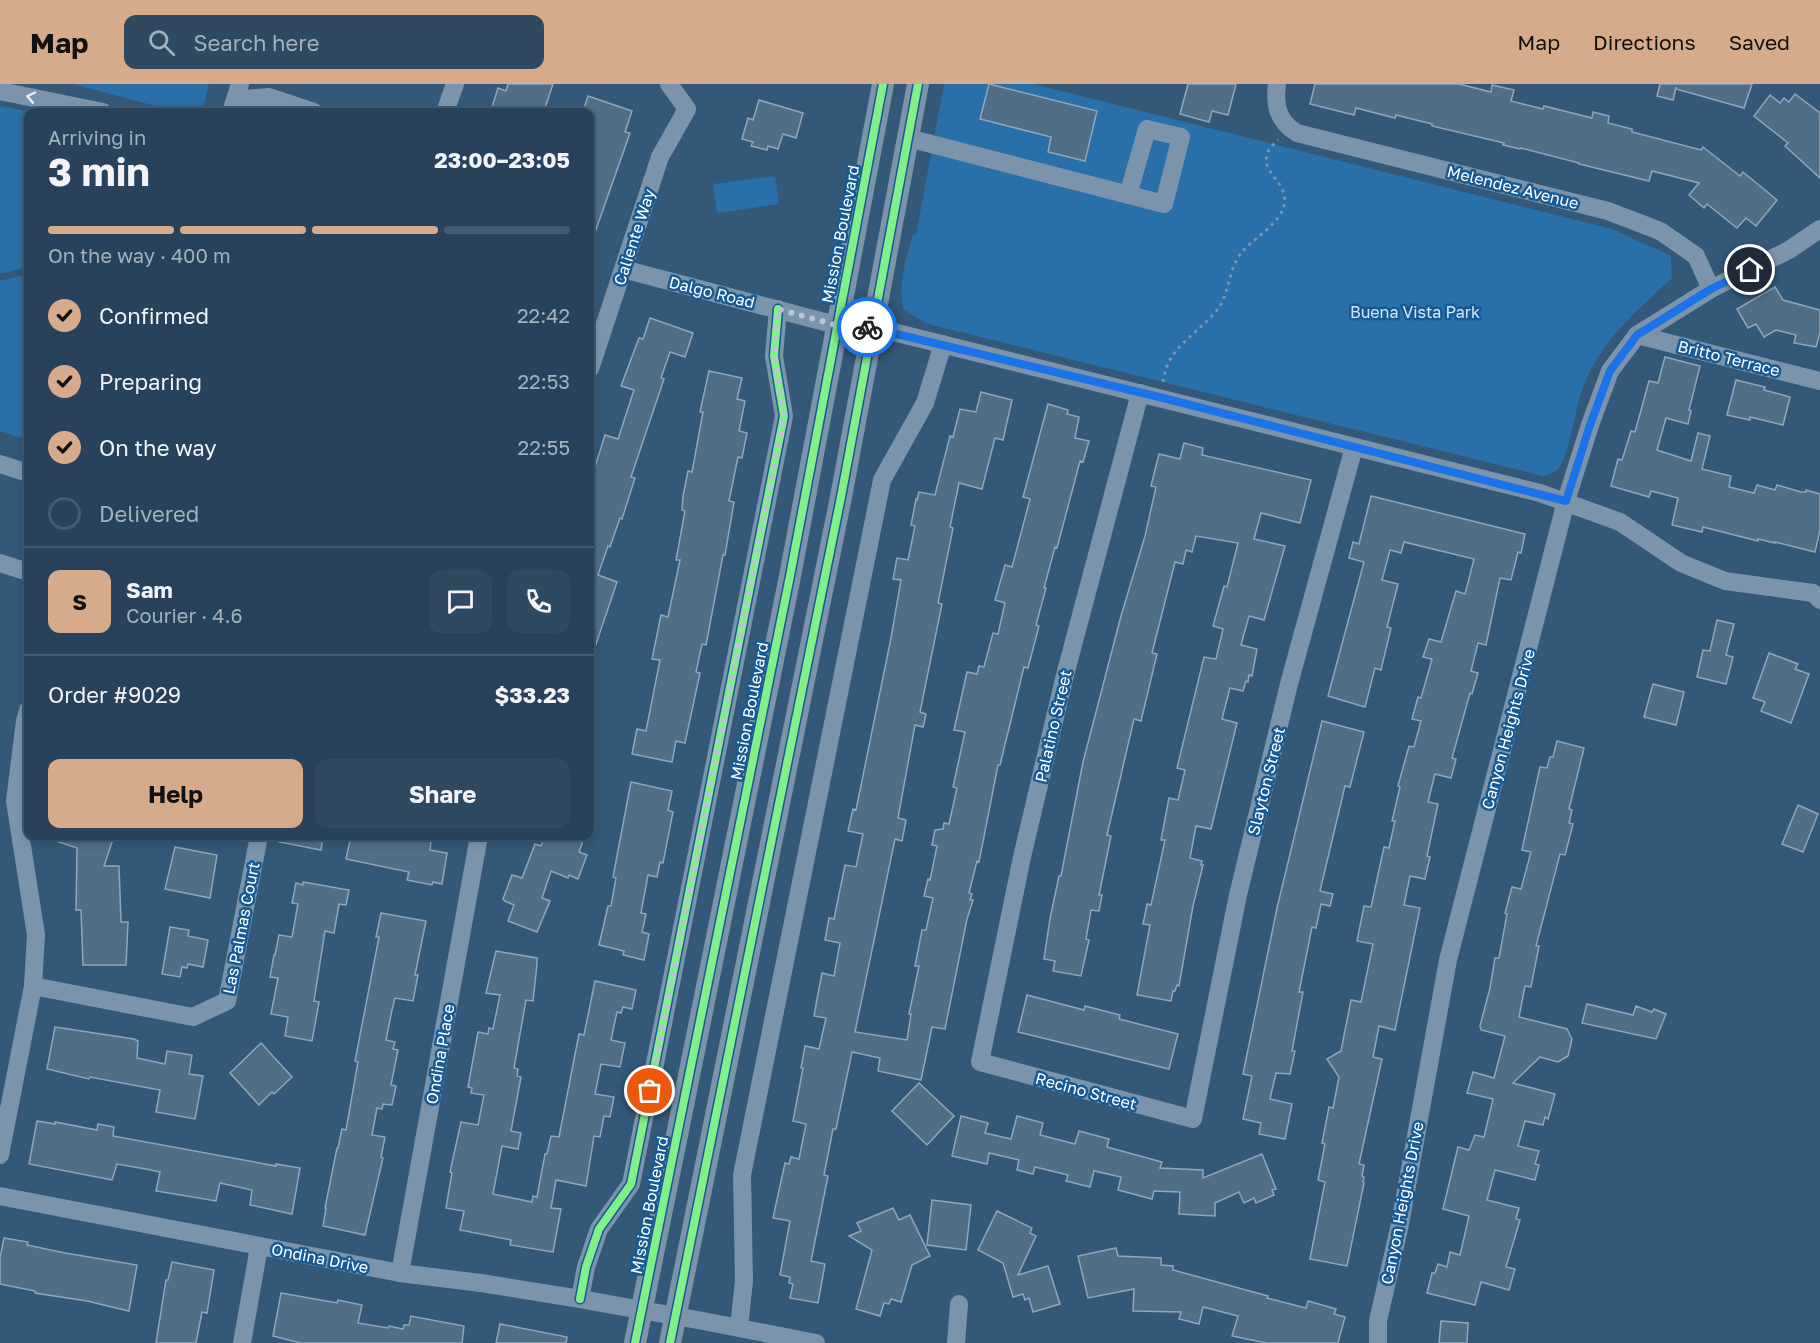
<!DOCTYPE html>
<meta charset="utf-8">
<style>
body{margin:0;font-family:"Golos Text",sans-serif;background:#2f4960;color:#f1f3f6;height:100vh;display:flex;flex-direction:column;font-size:22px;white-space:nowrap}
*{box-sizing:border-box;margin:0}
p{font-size:20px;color:#a4b0bb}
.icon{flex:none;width:33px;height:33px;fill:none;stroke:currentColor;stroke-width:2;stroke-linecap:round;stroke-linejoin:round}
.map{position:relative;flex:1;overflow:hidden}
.side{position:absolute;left:24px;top:24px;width:570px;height:732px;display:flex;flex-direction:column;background:#27425a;border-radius:12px;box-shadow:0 3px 9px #0003,0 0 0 2px #435b70}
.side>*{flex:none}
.pin{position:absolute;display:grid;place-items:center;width:51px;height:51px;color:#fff;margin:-26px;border:3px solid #fff;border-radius:50%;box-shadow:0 2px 6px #0007}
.courier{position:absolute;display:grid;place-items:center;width:60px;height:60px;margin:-30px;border:4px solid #1a73e8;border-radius:50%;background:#fff;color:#222;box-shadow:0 2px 8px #0007}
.overview em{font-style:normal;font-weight:700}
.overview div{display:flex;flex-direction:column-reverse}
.overview{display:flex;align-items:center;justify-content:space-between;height:102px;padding:0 24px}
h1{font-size:39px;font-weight:700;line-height:45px}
.bar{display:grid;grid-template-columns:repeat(4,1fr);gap:9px 6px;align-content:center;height:72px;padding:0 24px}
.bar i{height:8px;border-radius:4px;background:#435b70}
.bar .selected{background:#d6ab8b}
.bar p{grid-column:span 4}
.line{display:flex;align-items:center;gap:15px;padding:0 24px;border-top:2px solid #435b70}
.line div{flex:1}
.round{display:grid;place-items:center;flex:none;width:63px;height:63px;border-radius:12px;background:#2f4960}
ol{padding:0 24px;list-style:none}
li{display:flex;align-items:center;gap:18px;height:66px}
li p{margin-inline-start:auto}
li .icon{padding:6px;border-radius:50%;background:#d6ab8b;color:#111;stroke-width:4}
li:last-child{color:#a4b0bb}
li i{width:33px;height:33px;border:3px solid #435b70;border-radius:50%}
.cta{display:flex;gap:12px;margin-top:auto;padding:12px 24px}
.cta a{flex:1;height:69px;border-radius:12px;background:#d6ab8b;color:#111;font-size:24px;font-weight:700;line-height:69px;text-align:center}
.cta a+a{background:#2f4960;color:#f1f3f6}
header{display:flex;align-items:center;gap:36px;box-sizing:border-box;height:84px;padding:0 30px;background:#d6ab8b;color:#111}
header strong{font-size:28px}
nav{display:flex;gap:33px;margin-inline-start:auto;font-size:21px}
.search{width:420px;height:54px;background:#2f4960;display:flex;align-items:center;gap:15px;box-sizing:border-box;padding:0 21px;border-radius:12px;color:#a4b0bb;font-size:22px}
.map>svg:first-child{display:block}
.green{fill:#296fa9}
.building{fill:#516e87;stroke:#91a6b8;stroke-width:1.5}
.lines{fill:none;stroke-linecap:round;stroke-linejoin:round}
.path{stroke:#7c94ab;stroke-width:3;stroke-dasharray:3 4.5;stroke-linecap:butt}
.minor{stroke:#7c94ab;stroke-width:18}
.major{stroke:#7b94a9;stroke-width:22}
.cycleway-casing{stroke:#185a94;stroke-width:11}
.cycleway{stroke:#82f089;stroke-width:8}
.oneway{stroke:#ebeff2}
.done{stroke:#b8c5d0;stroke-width:6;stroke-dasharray:0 10.8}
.route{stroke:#1a73e8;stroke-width:8}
.labels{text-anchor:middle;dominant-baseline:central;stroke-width:5;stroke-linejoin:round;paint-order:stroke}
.street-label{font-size:16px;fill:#fff;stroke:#185a94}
.park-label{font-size:16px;fill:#cfe8fb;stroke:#185a94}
</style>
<header>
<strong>Map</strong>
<div class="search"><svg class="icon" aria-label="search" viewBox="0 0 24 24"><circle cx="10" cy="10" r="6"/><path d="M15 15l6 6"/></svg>Search here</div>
<nav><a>Map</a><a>Directions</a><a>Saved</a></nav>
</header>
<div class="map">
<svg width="1820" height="1259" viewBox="0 0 1820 1259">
<rect width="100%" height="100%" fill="#345878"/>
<g class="green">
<path d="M73 0H209L202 28H178Z"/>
<path d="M944 0H1033L1612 145 1671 172 1672 194C1633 231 1596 260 1580 313 1575 329 1568 373 1559 384 1554 389 1549 391 1543 392L928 240 904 226C897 202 906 174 913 150L916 151Z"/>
<path d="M0 22 31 28H28V183L0 190Z"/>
<path d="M775 92 779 120 717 129 713 100Z"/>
<path d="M28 190V356L0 347V197Z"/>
</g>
<g class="building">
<path d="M508 0H553L545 24H542L541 28H509L492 23 498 4 506 7Z"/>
<path d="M989 0 1097 27 1085 77 1048 68 1051 53 980 35Z"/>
<path d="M1188 0H1236L1228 31 1212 27 1209 38 1180 30Z"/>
<path d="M1315 0H1459L1491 8 1492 1 1514 6 1511 17 1543 25 1544 22 1592 34 1593 28 1609 32 1608 39 1632 45V48L1701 66 1703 63 1740 92 1743 88 1777 116 1756 142 1746 134 1737 144 1707 120 1704 124 1689 111 1699 99 1652 87 1649 97 1579 80V79L1521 64 1520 65 1503 61 1504 59 1432 42V40L1396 31 1395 34 1356 24 1354 31 1310 20Z"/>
<path d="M1660 0H1752L1744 24 1676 5V3L1673 16 1657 12Z"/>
<path d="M1795 10 1820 29V94L1785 62 1788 59 1754 32 1770 11 1780 19 1784 14 1789 18Z"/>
<path d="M588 12 632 27 625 48 630 49 592 157H590V28H583Z"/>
<path d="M759 16 803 29 796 54 783 50 778 65 768 62 767 66 751 62 753 58 742 55 748 34 753 36Z"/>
<path d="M1775 203 1783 216 1820 226V249L1816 263 1794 259 1796 251 1776 246 1764 253 1756 240 1748 244 1737 225Z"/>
<path d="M650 234 693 249 685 273 670 268 661 294 664 295 631 393 635 394 622 435 620 434 610 463 608 462 598 491 617 498 592 572H590V438L594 425 590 424V399L605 351 618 355 634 306 621 302 639 254 643 255Z"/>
<path d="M1665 273 1700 282 1689 326 1691 327 1688 340 1666 334 1657 366 1691 377 1698 349 1710 352 1702 385 1731 392 1729 403 1754 409 1757 401 1775 406 1777 401 1801 408H1806V406L1820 410V446L1815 468 1775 458V459L1758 455V457L1703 443 1702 448 1672 441 1678 414 1651 407 1649 413 1611 402 1618 375 1622 376 1631 347 1635 348 1649 297 1658 299Z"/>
<path d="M709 287 742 294 737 315 745 317 739 347 747 349 742 374 738 373 729 417 734 418 725 471H723L706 561 702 560 696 588 700 589 685 659 676 657 672 678 632 670 637 645 646 647 660 576 652 575 661 531 668 533 680 476H676L685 427 682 426 683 412 688 387 692 388 703 328H700Z"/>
<path d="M1736 296 1765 303 1764 306 1790 313 1783 341 1750 333V336L1727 331Z"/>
<path d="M981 308 1012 316 1003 356 995 354 982 405 959 399 950 443 953 444 938 519 942 520 920 628 926 630 923 643 915 641 898 734 906 736 902 757 895 755 855 948 907 956 911 930H909L919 882H915L922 846H926L933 814 924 812 928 795 930 796 937 762 932 761 935 746 943 745 944 739 949 740 957 704 953 703 965 648 954 646 967 588 977 590 979 582 984 583 993 549 998 550 1005 519 995 516 1005 481 1012 483 1030 415 1023 413 1048 320 1068 326 1067 330 1079 333 1075 354 1089 357 1083 378 1080 377 1057 464 1055 463 1044 504H1046L1036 541 1039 542 1028 584 1024 583 1000 681H998L979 778 977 777 969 809 972 810 970 816H973L967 835 945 945 932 943 921 996 878 987 880 974 852 968 836 1045H833L824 1091 828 1092 811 1177 825 1180 818 1219 790 1214 793 1200 789 1199 790 1193 780 1191 790 1137 773 1134 785 1079 789 1080 791 1073 799 1075 806 1040 793 1037 803 984H801L805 962 819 965 826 934 814 932 818 910 822 889 834 892 840 859 825 856 829 834 834 835 845 781 856 783 863 750 848 747 853 725 856 726 891 554 901 496 893 495 897 474 908 476 915 442 911 441 916 415 917 416 919 408 935 411 950 352 953 353 960 325 976 328Z"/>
<path d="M1184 359 1203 364 1202 371 1311 396 1300 439 1261 429 1254 455 1285 462 1264 536 1249 532 1241 561 1257 565 1252 592 1249 591 1248 598 1246 597 1243 607 1230 604 1222 635 1237 639 1211 745 1196 742 1190 774 1202 777 1201 781H1203L1193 822 1179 902 1177 901 1175 907H1173L1171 917 1137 911 1150 841 1143 840 1147 820 1151 821 1165 756H1161L1169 714 1178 716 1185 686 1177 684 1204 573 1216 575 1223 545 1213 542 1224 502 1227 503 1238 459 1196 452 1192 468 1186 466 1183 480 1175 478 1152 569 1157 570 1141 637 1134 635 1121 691 1107 751 1111 752 1099 811H1102L1099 827 1091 826 1086 855 1089 856 1081 892 1053 887 1055 877 1044 875 1050 835 1059 792H1061L1083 678 1121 532 1145 452 1156 403 1151 402 1159 370 1180 375Z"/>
<path d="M1371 412 1525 450 1521 469 1518 468 1511 496 1500 494 1486 561 1478 559 1471 587 1478 589 1472 610 1470 609 1452 674 1456 675 1451 694 1435 690 1428 718 1438 720 1427 772 1430 773 1425 795 1410 792 1404 821 1420 824 1395 946 1379 942 1373 973 1382 975 1359 1080 1364 1081 1362 1092 1364 1093 1363 1098 1364 1099 1347 1182 1310 1175 1325 1098 1318 1096 1325 1060 1322 1059 1329 1023 1333 1024 1339 993 1327 975 1341 967 1351 916 1361 918 1373 860 1357 857 1364 822 1371 823 1384 763 1389 764 1395 737H1392L1400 703 1398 702 1409 662 1414 663 1421 637 1412 635 1418 613 1421 614 1432 575 1423 573 1429 555 1441 558 1456 507 1465 510 1474 475 1404 458 1401 469 1390 466 1382 496 1398 500 1387 543 1391 544 1381 586 1375 584 1365 623 1328 612 1364 478 1349 474 1353 458 1359 460Z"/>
<path d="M1717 536 1734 540 1726 571 1733 573 1726 600 1697 593 1703 566 1710 567Z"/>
<path d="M1769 569 1798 580 1795 585 1809 590 1791 639 1761 627 1765 618 1753 614Z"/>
<path d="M1653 600 1684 608 1676 641 1644 633Z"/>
<path d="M1322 637 1364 648 1350 703 1345 702 1320 807 1333 810 1330 822 1321 820 1316 844 1312 843 1299 908H1303L1292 967H1295L1290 990 1276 989 1270 1015 1292 1020 1285 1055 1259 1050 1261 1039 1243 1035 1252 992 1243 990 1277 824Z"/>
<path d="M1557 657 1584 664 1569 725 1572 726 1569 739 1573 740 1565 771 1560 770 1536 862H1539L1531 903 1525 902 1519 933 1567 945 1572 955 1568 972 1558 978 1540 973 1513 999 1555 1010 1548 1035 1545 1033 1543 1041 1525 1037 1518 1062 1539 1067 1535 1080 1539 1081 1535 1096 1495 1086 1487 1116 1519 1124 1516 1135 1520 1136 1506 1183 1515 1185 1509 1206 1481 1198 1475 1221 1427 1209 1432 1189H1435L1438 1180 1447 1183 1450 1168 1460 1171 1469 1132 1443 1125 1458 1063 1469 1066 1475 1051 1484 1053 1493 1015 1467 1009 1473 988 1494 994 1505 952 1481 946 1480 942 1490 904 1495 874H1499L1507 830 1505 829 1512 803 1521 805 1531 768 1522 766 1540 683 1547 684 1550 673H1553Z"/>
<path d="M631 698 672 707 668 726 673 728 663 779 660 778 657 793 648 791 641 829 646 830 642 848 649 850 644 876 623 871 624 867 599 861 608 822H611L616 794 613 793Z"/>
<path d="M1798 721 1818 730 1803 768 1782 760Z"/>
<path d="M47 752H114L104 782H119L121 838H128L126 881H83L81 826H76L77 764 47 754Z"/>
<path d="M279 752H323L321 766 279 758Z"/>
<path d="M351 752H413L429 755V757H431L430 766 447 769 442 800 433 798 432 801 407 796 409 788 346 775Z"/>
<path d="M545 752H578L577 755 583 757 579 768 587 771 578 795 569 791 568 794 551 787 542 814 550 817 537 848 508 837 514 821 505 817 503 815 512 791 522 794 535 760 541 762Z"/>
<path d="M175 763 217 771 210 814 165 805Z"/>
<path d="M303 798 349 806 346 821 339 820 334 849 325 847 314 917 319 918 312 957 285 952 288 933 271 930 278 894 270 893 274 871H275L279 851 292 853 298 820 292 819 296 799 303 801Z"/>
<path d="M381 829 426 837 415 891H418L413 917 395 914 392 926 386 956 395 958 393 965 398 966 391 1001 396 1002 392 1021 383 1020 382 1025 377 1024 372 1051 385 1053 381 1073 383 1074 365 1151 323 1142 326 1124H325L337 1064H338L342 1045 346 1046 358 978 355 977 379 853H376Z"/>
<path d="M170 843 189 846 188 852 208 856 203 883 188 880 187 884 182 883 180 893 162 890Z"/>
<path d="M496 867 537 874V880L533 917 526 916 514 984 518 985 517 992 521 993 511 1047 521 1049 518 1065 502 1062 493 1110 532 1118 533 1112 537 1113 545 1070H547L551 1052 559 1053 579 950 584 951 595 897 636 906 632 925 623 923 621 929 617 928 611 956 625 959 620 983 601 980 595 1010 614 1013 610 1033 604 1032 600 1053 594 1052 586 1102 556 1096 551 1124 561 1125 553 1168 510 1161 511 1156 460 1146 464 1127 446 1124 452 1089 450 1088 461 1038 478 1041 484 1011 471 1009 472 1004 468 1003 478 948 488 950 489 944 493 945 500 911 486 909Z"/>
<path d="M1027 911 1084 926 1085 922 1120 931 1119 935 1178 950 1169 985 1018 948Z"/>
<path d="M1587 920 1633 931 1636 922 1652 928 1654 925 1666 930 1656 955 1582 939Z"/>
<path d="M55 943 134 955 138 957 137 974 165 980 167 967 192 971 189 990 203 992 195 1035 156 1028 160 1006 90 993 89 995 47 985Z"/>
<path d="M261 959 292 993 274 1010 272 1008 259 1021 230 989Z"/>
<path d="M919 999 954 1032 927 1061 892 1027Z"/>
<path d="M961 1032 988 1039 985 1049 1011 1055 1017 1032 1043 1039 1040 1051 1075 1060 1079 1047 1109 1055 1107 1063 1162 1078 1160 1084 1203 1086V1094L1262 1070 1276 1105 1272 1106 1274 1111 1256 1119 1254 1114 1244 1119 1239 1108 1215 1119V1132L1179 1130 1180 1108 1154 1107 1152 1115 1118 1106 1121 1093 1094 1087 1090 1103 1066 1097 1068 1091 1035 1083 1033 1090 1017 1086 1019 1076 989 1069 987 1080 952 1072Z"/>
<path d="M37 1037 55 1040V1038L97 1046 98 1040 114 1043 113 1052 276 1082V1080L300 1084 292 1130 250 1121 252 1106 220 1099 216 1117 156 1107 160 1088 146 1085 117 1080 112 1096 29 1080Z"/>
<path d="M932 1116 971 1121 966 1166 927 1161Z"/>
<path d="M893 1124 899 1136 910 1131 930 1172 912 1181 901 1218 891 1215 889 1220 884 1219 880 1232 856 1225 872 1166 849 1152 861 1147 857 1139Z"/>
<path d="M997 1127 1032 1144 1030 1149 1036 1152 1018 1191 1048 1182 1060 1220 1033 1228 1029 1214 1025 1216 1023 1210 1013 1213 1003 1179 978 1166Z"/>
<path d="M4 1154 28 1158 27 1161 65 1169 137 1181 129 1227 87 1217 35 1209V1207L0 1200V1174Z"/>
<path d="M1116 1164 1118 1172 1161 1174V1181L1173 1182V1186L1268 1212 1267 1214 1306 1224 1308 1217 1336 1225 1334 1230 1345 1233 1338 1259H1266L1232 1252 1238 1232 1203 1223 1199 1240 1179 1235 1181 1228 1133 1227 1134 1205 1088 1214 1078 1172Z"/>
<path d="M172 1178 214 1186 207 1229 202 1228 196 1259H156L166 1196H168Z"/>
<path d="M281 1209 337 1219 338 1216 362 1221 358 1239 388 1244 389 1242 403 1245 404 1241H409L411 1232 464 1242 462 1259H300L273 1252Z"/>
<path d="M1441 1237 1468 1239 1467 1259H1439Z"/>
<path d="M500 1240 567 1253 566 1259H496Z"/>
</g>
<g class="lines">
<path class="path" d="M1163 298C1164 292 1165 286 1168 280 1178 258 1202 245 1217 226 1230 209 1228 185 1242 168 1254 154 1272 145 1281 129 1296 102 1261 91 1267 71 1268 65 1274 60 1278 56"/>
<g class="minor">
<path d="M1277 0C1274 21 1278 38 1297 49L1608 127 1660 147 1696 172 1711 205"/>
<path d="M0 7 103 28"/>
<path d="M235 16 269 13 314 28"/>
<path d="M231 28 240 0"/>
<path d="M445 28 455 0"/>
<path d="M908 54 1164 120 1181 53 1147 45 1128 111"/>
<path d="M623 185 836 241 873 243 1540 409 1620 438 1681 479 1725 497 1813 509 1820 516"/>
<path d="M1637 251 1820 297"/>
<path d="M590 285 660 73 687 25 669 0"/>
<path d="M1140 309 1064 595 1022 773 980 978 1193 1035 1238 811 1289 600 1354 363"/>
<path d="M0 380 28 389"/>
<path d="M0 479 28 488"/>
<path d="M33 902 193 933 227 917 259 752"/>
<path d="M0 1071 33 902 36 851 15 717 25 637 28 626"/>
<path d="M0 1112 400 1189 481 1199 580 1215 703 1237 816 1259"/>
<path d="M400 1189 479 752"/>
<path d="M580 1215 586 1183 599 1145 631 1100 784 332 774 272 778 225"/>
<path d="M739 1243 744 1197 742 1091 882 396 925 319 943 260"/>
<path d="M242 1259 259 1163"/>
<path d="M956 1259 959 1220"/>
<path d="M1378 1259V1237L1400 1140 1448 876 1566 417 1590 341 1610 287 1637 251 1711 205 1789 166 1820 145"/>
</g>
<g class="major">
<path d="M635 1259 790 492 883 0"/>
<path d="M670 1259 841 413 918 0"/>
</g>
<defs>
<g id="cycleway">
<path d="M580 1215 586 1183 599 1145 631 1100 784 332 774 272 778 225"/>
<path d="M635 1259 790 492 883 0"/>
<path d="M670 1259 841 413 918 0"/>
</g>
</defs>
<use href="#cycleway" class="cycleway-casing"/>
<use href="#cycleway" class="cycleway"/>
</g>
<defs><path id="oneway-chevron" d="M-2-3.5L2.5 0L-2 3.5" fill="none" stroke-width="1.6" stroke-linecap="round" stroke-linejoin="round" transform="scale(1.5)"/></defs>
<use class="oneway" href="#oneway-chevron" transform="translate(31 13) rotate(-168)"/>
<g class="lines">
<path class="done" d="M650 1007 784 332 774 272 778 225 836 241 867 243"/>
<path class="route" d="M867 243 1159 313 1566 417 1590 341 1610 287 1637 251 1711 205 1750 186"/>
</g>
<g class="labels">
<g class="street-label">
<text transform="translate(1513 103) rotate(14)">Melendez Avenue</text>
<text transform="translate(840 150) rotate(-79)">Mission Boulevard</text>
<text transform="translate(634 153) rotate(-72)">Caliente Way</text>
<text transform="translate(712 208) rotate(14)">Dalgo Road</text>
<text transform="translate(1729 274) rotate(14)">Britto Terrace</text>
<text transform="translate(749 627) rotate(-79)">Mission Boulevard</text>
<text transform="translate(1053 642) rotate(-77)">Palatino Street</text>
<text transform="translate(1508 645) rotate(-75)">Canyon Heights Drive</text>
<text transform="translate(1266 697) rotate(-76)">Slayton Street</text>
<text transform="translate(241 844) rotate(-79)">Las Palmas Court</text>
<text transform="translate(440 970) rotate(-80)">Ondina Place</text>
<text transform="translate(1086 1007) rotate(15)">Recino Street</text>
<text transform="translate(1402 1119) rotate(-79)">Canyon Heights Drive</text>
<text transform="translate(649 1121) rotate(-79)">Mission Boulevard</text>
<text transform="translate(320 1174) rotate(11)">Ondina Drive</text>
</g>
<g class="park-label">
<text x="1415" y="228">Buena Vista Park</text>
</g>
</g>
</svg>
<div class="pin" style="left:650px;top:1007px;background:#ea580c"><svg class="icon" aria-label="bag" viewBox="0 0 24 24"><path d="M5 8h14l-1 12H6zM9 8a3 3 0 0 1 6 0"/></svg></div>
<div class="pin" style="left:1750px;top:186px;background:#1f2937"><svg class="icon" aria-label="home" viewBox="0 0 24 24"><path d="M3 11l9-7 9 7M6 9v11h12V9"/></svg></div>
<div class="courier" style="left:867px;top:243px"><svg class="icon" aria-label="bike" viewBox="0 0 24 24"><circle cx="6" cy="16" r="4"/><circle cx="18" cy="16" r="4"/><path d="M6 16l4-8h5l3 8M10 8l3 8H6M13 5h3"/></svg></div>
<section class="side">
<div class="overview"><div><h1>3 min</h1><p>Arriving in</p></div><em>23:00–23:05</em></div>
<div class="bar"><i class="selected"></i><i class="selected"></i><i class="selected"></i><i></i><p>On the way · 400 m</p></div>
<ol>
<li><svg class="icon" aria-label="check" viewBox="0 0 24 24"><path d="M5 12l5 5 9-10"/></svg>Confirmed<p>22:42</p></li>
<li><svg class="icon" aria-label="check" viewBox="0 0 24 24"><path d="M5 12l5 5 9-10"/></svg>Preparing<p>22:53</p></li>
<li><svg class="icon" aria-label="check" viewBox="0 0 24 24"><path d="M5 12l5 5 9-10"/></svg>On the way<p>22:55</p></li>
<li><i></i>Delivered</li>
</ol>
<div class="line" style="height:108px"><b class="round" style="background:#d6ab8b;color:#111">S</b><div><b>Sam</b><p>Courier · 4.6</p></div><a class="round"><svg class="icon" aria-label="chat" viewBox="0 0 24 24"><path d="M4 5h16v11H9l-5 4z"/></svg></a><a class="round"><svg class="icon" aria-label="phone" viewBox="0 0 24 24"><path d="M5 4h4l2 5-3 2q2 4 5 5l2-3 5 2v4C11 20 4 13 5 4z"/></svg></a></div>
<div class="line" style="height:78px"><div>Order #9029</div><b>$33.23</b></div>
<div class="cta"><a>Help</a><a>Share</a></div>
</section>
</div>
